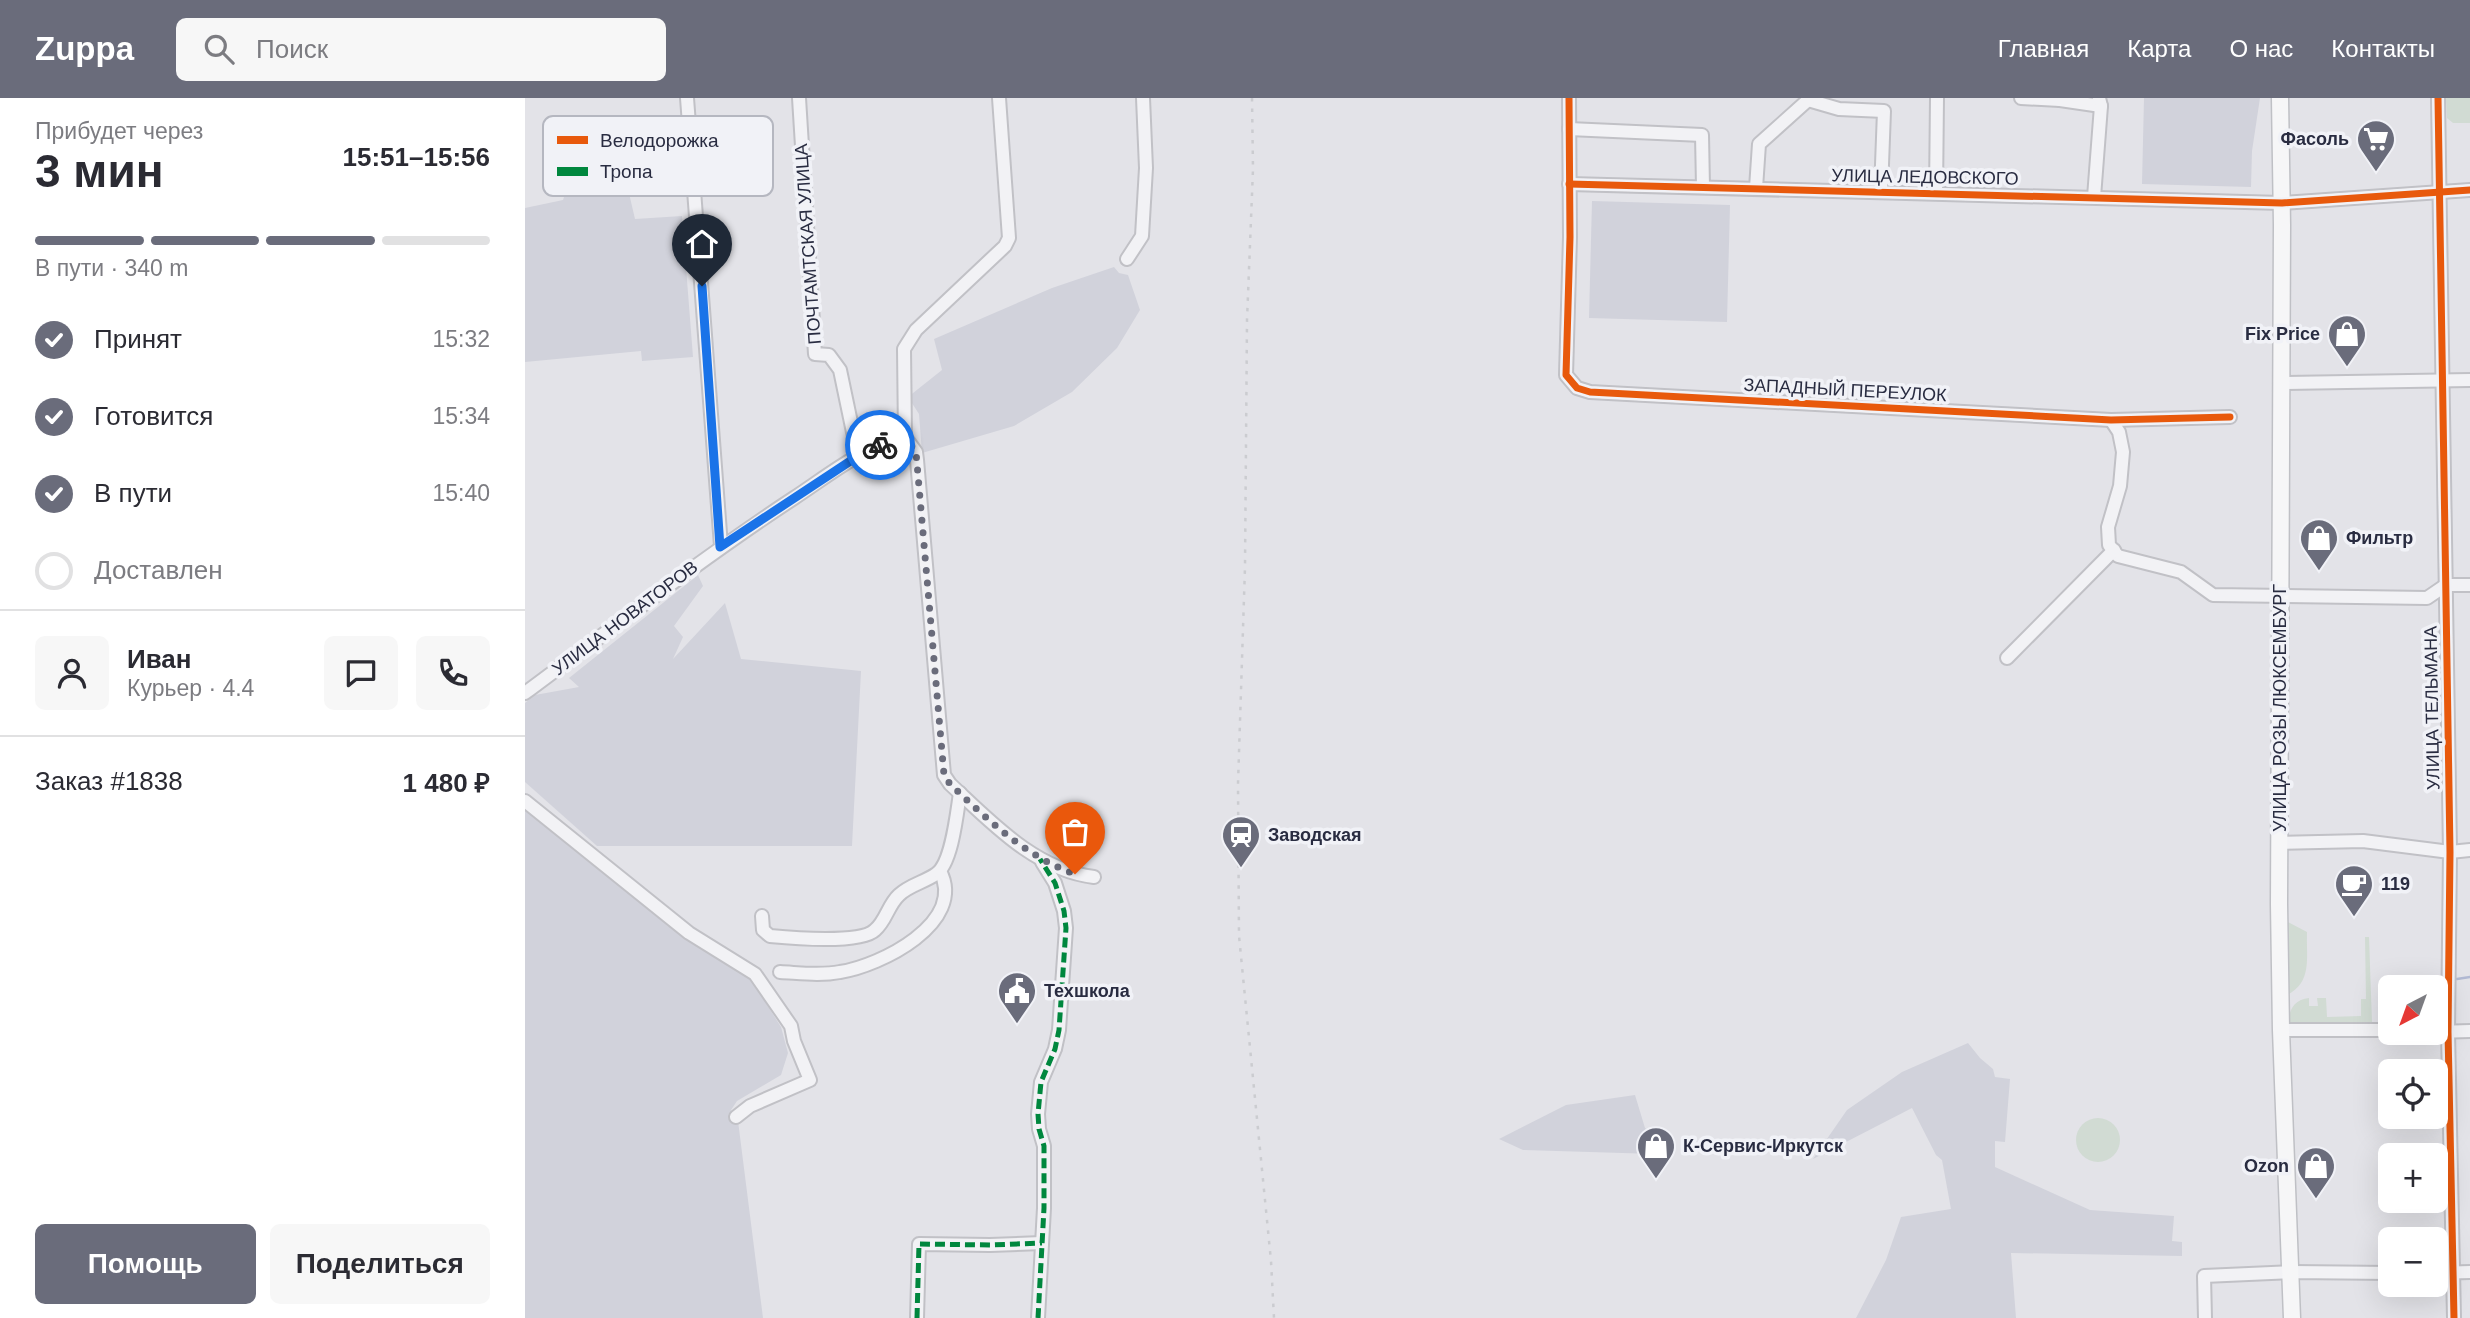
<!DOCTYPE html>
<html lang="ru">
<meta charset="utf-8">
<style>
body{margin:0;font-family:Arial,sans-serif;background:#f7f7f7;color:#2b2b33;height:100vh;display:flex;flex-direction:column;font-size:26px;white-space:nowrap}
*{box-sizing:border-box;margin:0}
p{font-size:23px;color:#7c7c81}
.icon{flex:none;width:38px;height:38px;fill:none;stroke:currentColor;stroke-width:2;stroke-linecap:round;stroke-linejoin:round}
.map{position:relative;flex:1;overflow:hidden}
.details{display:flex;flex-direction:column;background:#fff;width:525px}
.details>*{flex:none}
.needle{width:46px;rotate:221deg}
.fabs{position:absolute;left:1853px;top:877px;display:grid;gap:14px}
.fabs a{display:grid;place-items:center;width:70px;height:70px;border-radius:10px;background:#fff;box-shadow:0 7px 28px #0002;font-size:35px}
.pin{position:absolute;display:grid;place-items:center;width:60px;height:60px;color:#fff;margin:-72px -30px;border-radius:50% 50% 50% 0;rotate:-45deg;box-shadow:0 0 7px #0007}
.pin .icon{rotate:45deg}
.courier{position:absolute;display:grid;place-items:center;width:70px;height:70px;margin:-35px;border:5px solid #1a73e8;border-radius:50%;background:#fff;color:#222;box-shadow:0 2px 9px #0007}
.overview em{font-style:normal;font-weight:700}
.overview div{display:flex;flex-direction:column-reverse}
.overview{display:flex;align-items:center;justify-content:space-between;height:119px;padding:0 35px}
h1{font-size:46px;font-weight:700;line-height:52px}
.bar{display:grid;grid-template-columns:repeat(4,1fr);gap:10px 7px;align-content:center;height:84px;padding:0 35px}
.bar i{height:9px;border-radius:5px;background:#e1e1e2}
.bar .selected{background:#6a6c7b}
.bar p{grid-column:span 4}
.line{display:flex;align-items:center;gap:18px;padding:0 35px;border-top:2px solid #e1e1e2}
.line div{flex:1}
.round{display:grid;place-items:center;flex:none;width:74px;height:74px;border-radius:10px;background:#f7f7f7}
ol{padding:0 35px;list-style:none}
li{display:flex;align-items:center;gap:21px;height:77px}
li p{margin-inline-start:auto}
li .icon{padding:7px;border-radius:50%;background:#6a6c7b;color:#fff;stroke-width:4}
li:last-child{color:#7c7c81}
li i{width:38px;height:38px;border:4px solid #e1e1e2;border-radius:50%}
.primary-button{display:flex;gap:14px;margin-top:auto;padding:14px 35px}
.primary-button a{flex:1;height:80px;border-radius:10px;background:#6a6c7b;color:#fff;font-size:28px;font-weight:700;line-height:80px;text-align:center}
.primary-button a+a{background:#f7f7f7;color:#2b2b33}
header{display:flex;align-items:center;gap:42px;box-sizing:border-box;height:98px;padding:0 35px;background:#6a6c7b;color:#fff}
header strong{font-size:33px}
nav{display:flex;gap:38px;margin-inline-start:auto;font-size:24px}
.search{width:490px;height:63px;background:#f7f7f7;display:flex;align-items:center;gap:18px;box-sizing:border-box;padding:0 24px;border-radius:10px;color:#7c7c81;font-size:26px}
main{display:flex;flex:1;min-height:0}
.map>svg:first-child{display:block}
.built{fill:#d1d2db}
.green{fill:#d1dbd3}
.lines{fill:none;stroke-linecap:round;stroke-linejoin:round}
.stream{stroke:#b1b9d3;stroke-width:2.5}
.minor-casing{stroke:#c1c1c6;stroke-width:16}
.major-casing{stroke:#bfc0c5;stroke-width:19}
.minor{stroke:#f2f2f5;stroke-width:12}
.major{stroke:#f6f6f7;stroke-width:16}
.rail{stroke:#cbccd0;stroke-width:2.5;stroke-dasharray:3.5 7;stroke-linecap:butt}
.quiet{stroke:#00873e;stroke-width:5;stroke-dasharray:10 5;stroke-linecap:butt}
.cycleway-casing{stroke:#f1f2f7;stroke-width:11}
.cycleway{stroke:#e8590c;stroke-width:7}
.done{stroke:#6a6c7b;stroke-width:7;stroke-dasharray:0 12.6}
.route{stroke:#1a73e8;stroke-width:9}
.labels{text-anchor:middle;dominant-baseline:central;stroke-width:7;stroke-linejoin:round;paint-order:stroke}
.poi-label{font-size:18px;font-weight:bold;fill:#292c41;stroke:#f1f2f7;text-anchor:start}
.street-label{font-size:18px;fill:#292c41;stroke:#f1f2f7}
.key{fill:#f1f2f7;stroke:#b5b7c0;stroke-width:2}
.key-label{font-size:19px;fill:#292c41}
</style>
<header>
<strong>Zuppa</strong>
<div class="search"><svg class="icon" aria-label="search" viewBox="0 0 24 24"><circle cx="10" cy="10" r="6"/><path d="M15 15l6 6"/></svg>Поиск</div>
<nav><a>Главная</a><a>Карта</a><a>О нас</a><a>Контакты</a></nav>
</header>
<main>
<section class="details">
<div class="overview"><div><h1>3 мин</h1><p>Прибудет через</p></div><em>15:51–15:56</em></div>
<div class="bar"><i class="selected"></i><i class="selected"></i><i class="selected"></i><i></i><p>В пути · 340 m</p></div>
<ol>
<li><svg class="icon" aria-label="check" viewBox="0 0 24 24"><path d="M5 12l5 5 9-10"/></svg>Принят<p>15:32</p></li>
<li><svg class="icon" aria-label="check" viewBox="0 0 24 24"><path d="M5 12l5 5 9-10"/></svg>Готовится<p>15:34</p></li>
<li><svg class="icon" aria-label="check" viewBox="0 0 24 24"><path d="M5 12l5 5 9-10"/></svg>В пути<p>15:40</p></li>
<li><i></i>Доставлен</li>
</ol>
<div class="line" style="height:126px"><a class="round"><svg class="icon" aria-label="person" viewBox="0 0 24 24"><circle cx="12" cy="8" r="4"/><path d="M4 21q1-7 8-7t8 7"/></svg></a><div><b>Иван</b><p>Курьер · 4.4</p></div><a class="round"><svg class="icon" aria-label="chat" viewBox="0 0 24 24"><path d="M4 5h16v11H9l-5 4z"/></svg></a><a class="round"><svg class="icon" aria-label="phone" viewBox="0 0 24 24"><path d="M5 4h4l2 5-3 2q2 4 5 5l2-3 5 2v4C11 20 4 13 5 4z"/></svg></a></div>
<div class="line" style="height:91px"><div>Заказ #1838</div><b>1 480 ₽</b></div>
<div class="primary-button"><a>Помощь</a><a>Поделиться</a></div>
</section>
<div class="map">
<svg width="1945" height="1220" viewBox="0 0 1945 1220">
<rect width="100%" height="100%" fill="#e3e3e8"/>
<g class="built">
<path d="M1619 0H1735L1727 53 1726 89 1617 86Z"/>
<path d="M43 87 103 91 110 121 157 118 168 259 117 263 116 253 0 264V110L38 102Z"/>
<path d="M1067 103 1205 107 1202 224 1064 220Z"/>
<path d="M589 169 594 175 603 177 615 212 592 250 547 294 489 328 397 355 394 316 383 299 417 272 409 241 527 190Z"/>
<path d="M173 477 178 488 149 528 158 539 148 561 200 505 216 561 336 573 327 748H72L0 684V605L10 597 54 589 44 580Z"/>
<path d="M0 710 225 880 256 929 263 955 256 977 212 1003 206 1012 213 1023 238 1220H0Z"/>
<path d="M1443 945 1455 960 1468 971 1470 979 1485 981 1480 1044 1470 1043V1069L1565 1112 1649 1118 1647 1143 1657 1144V1158L1486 1155 1491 1220H1331L1361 1162 1376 1119 1426 1111 1417 1062 1411 1057 1387 1010 1288 1061 1322 1012 1377 974Z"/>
<path d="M1110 997 1120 1030 1132 1038 1130 1056 998 1052 974 1041 1041 1007Z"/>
</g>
<g class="green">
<path d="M1921 0H1945V25H1928L1922 20Z"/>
<path d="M1761 823 1782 834C1781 859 1788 884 1762 897Z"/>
<path d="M1840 839H1844L1847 924 1764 925C1763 912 1770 901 1784 900V908H1793L1792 900H1801L1802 919 1836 918V901H1841Z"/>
<circle cx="1573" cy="1042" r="22"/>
</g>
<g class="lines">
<path class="stream" d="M1932 881 1945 879"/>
<defs>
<g id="minor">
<path d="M162 0 196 448"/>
<path d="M274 0 290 256 304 257 315 272 333 358"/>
<path d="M1044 0 1045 139 1041 277 1052 290 1065 294 1586 322 1705 319"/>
<path d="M1284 0 1283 2 1314 11 1359 13 1356 93"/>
<path d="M1496 0 1535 2V0"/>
<path d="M1913 0 1925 754 1923 934 1929 1220"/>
<path d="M1535 2 1576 8 1574 0"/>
<path d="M1044 31 1177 37 1178 89"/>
<path d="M1044 86 1757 105 1945 92"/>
<path d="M1231 90 1234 46 1283 2"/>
<path d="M1411 95 1412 0"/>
<path d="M1569 99 1576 8"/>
<path d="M602 161 617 138 621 70 618 0"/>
<path d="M1755 285 1945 282"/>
<path d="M1586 322 1594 334 1598 354 1595 388 1583 429 1584 447 1593 458 1656 474 1688 497 1902 500 1921 487H1945"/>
<path d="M380 339 391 354 392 362 419 677 425 686C466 724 510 772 569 779"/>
<path d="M380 339 379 251 391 232 480 148 484 140 474 0"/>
<path d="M1482 560 1589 452"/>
<path d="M0 595C89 529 176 461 269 400 304 377 339 348 380 339"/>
<path d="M0 703 164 835 230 876 266 928 269 943 285 982 225 1008 211 1019"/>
<path d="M1754 745 1838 743 1925 754 1945 752"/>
<path d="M237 818 238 832 245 838C266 840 336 846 350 832 361 823 363 807 374 797 384 787 400 784 411 776 427 766 432 714 435 695"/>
<path d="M255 874C275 875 295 878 315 874 355 868 442 825 415 773"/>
<path d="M1756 932H1866"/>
<path d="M1911 934 1945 933"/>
<path d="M1911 1175 1945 1174"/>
<path d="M392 1220 394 1146 465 1147 517 1145"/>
<path d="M513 1220 519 1110V1048L514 1031 513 1016 516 984 530 951 534 932 541 830 539 813 530 785 517 764"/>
<path d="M1680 1220 1679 1178 1767 1174 1866 1175"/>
</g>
<path id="major" d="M1755 0 1757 127 1754 806 1756 932 1767 1220"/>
</defs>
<use href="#minor" class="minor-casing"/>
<use href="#major" class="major-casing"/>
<use href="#minor" class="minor"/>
<use href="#major" class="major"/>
<path class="rail" d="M727 0 728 71 722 222 720 469 713 686 714 838 746 1163 749 1220"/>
<g class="quiet">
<path d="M392 1220 394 1146 465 1147 517 1145"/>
<path d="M513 1220 519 1110V1048L514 1031 513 1016 516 984 530 951 534 932 541 830 539 813 530 785 515 761"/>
</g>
<defs>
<g id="cycleway">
<path d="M1044 0 1045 139 1041 277 1052 290 1065 294 1586 322 1705 319"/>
<path d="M1913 0 1925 754 1923 934 1929 1220"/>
<path d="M1044 86 1757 105 1945 92"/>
</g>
</defs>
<use href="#cycleway" class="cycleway-casing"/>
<use href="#cycleway" class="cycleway"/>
</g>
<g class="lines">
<path class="done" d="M355 347 380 339 391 354 419 677 425 686C462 721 501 759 550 776"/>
<path class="route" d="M177 188 195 449 333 358 355 347"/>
</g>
<defs>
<symbol id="supermarket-pin" viewBox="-11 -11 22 30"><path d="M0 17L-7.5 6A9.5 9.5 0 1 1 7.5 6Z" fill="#6a6c7b" stroke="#f1f2f7"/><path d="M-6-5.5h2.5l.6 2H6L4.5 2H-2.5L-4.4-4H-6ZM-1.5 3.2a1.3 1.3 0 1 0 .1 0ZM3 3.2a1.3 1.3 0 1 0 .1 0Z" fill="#fff"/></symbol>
<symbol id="shop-pin" viewBox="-11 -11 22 30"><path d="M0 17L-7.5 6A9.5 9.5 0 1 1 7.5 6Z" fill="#6a6c7b" stroke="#f1f2f7"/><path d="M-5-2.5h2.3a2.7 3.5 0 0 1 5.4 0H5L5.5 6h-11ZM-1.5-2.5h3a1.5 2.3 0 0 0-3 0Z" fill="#fff"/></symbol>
<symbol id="station-pin" viewBox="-11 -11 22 30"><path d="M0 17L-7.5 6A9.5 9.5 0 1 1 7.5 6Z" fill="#6a6c7b" stroke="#f1f2f7"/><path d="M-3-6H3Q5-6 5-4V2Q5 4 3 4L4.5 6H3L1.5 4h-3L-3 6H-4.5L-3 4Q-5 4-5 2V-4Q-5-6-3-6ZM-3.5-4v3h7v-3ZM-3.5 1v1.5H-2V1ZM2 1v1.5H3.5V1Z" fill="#fff"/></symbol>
<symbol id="cafe-pin" viewBox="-11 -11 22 30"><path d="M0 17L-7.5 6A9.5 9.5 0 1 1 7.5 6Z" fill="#6a6c7b" stroke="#f1f2f7"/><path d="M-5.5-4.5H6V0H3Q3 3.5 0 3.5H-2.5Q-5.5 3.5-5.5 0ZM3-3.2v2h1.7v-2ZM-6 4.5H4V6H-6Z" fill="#fff"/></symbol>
<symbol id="civic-pin" viewBox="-11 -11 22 30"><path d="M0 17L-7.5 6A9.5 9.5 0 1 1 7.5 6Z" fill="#6a6c7b" stroke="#f1f2f7"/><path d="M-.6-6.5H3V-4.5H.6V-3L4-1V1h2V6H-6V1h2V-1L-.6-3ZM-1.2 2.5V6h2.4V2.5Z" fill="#fff"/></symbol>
</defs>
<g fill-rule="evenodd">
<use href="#supermarket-pin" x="1829" y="19" width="44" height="60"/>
<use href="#shop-pin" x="1800" y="214" width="44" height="60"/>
<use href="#shop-pin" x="1772" y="418" width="44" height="60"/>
<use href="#station-pin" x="694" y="715" width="44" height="60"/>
<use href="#cafe-pin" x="1807" y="764" width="44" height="60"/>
<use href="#civic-pin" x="470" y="871" width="44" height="60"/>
<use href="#shop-pin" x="1109" y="1026" width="44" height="60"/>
<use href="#shop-pin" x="1769" y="1046" width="44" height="60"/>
</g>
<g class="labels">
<g class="poi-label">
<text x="1824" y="41" text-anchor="end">Фасоль</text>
<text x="1795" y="236" text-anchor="end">Fix Price</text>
<text x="1821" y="440">Фильтр</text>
<text x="743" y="737">Заводская</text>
<text x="1856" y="786">119</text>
<text x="519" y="893">Техшкола</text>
<text x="1158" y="1048">К-Сервис-Иркутск</text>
<text x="1764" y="1068" text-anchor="end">Ozon</text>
</g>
<g class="street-label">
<text transform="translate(1400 79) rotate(1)">УЛИЦА ЛЕДОВСКОГО</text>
<text transform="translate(283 146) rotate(-94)">ПОЧТАМТСКАЯ УЛИЦА</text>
<text transform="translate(1320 292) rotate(3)">ЗАПАДНЫЙ ПЕРЕУЛОК</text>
<text transform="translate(100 520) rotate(-37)">УЛИЦА НОВАТОРОВ</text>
<text transform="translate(1755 610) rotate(-90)">УЛИЦА РОЗЫ ЛЮКСЕМБУРГ</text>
<text transform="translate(1907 610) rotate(-91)">УЛИЦА ТЕЛЬМАНА</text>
</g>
</g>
<rect x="18" y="18" width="230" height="80" rx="10" class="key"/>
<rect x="32" y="38" width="31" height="8" fill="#e8590c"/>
<rect x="32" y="69" width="31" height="9" fill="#00873e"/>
<g class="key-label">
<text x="75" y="49">Велодорожка</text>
<text x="75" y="80">Тропа</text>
</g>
</svg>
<div class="fabs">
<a><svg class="needle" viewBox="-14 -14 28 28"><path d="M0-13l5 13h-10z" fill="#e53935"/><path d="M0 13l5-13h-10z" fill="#7c7c81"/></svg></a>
<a><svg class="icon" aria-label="locate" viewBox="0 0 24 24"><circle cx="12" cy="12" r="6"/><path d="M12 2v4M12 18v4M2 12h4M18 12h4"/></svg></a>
<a>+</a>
<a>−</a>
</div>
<div class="pin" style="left:550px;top:776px;background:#ea580c"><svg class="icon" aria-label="bag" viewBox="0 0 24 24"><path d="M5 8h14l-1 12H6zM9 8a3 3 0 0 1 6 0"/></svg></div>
<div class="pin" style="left:177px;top:188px;background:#1f2937"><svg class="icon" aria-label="home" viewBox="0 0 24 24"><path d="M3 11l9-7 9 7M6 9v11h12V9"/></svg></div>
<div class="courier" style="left:355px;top:347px"><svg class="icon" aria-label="bike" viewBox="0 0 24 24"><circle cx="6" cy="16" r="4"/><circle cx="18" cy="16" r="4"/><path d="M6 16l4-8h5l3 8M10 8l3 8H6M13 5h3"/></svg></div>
</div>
</main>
